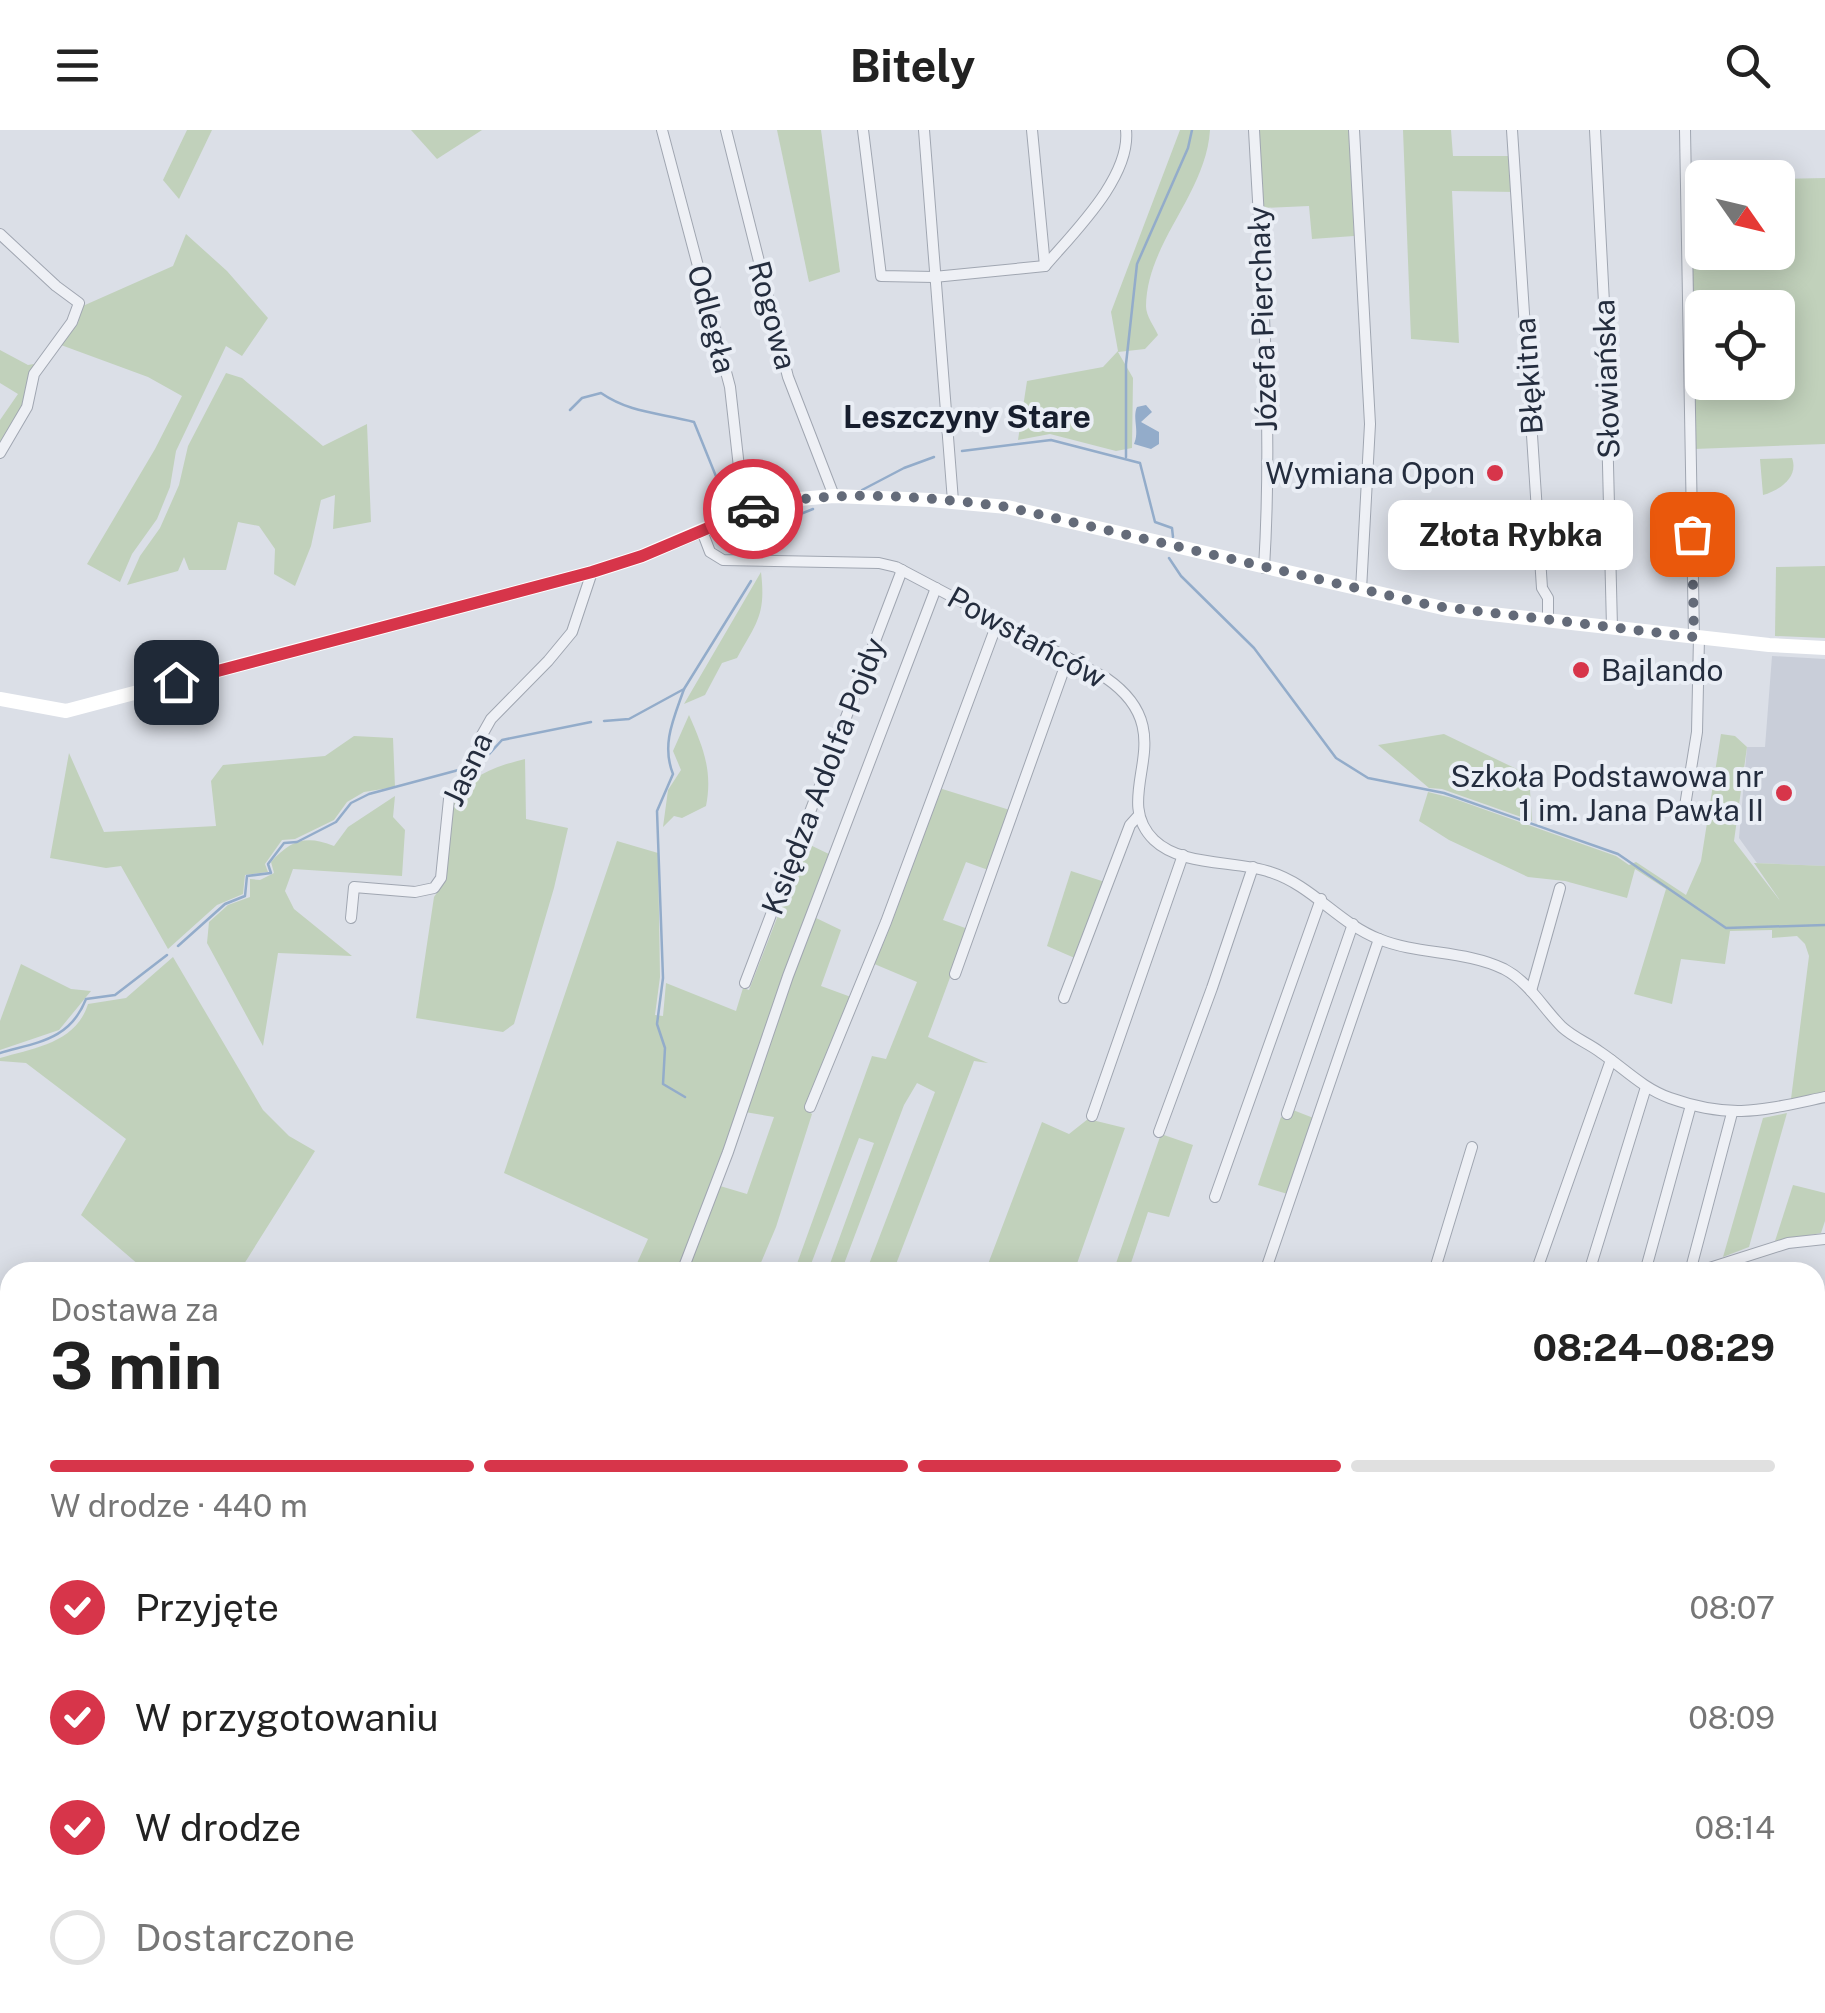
<!DOCTYPE html>
<html lang="pl">
<meta charset="utf-8">
<style>
body{margin:0;font-family:"Public Sans",sans-serif;background:#f2f2f2;color:#222;height:100vh;display:flex;flex-direction:column;font-size:38px;white-space:nowrap}
*{box-sizing:border-box;margin:0}
p{font-size:32px;color:#767676}
.icon{flex:none;width:55px;height:55px;fill:none;stroke:currentColor;stroke-width:2;stroke-linecap:round;stroke-linejoin:round}
.map{position:relative;flex:1;overflow:hidden}
.details{position:absolute;left:0px;top:1132px;width:1825px;height:752px;display:flex;flex-direction:column;background:#fff;border-radius:30px 30px 0 0;box-shadow:0 5px 25px #0003}
.details>*{flex:none}
.needle{width:65px;rotate:124deg}
.controls{position:absolute;left:1685px;top:30px;display:grid;gap:20px}
.controls a{display:grid;place-items:center;width:110px;height:110px;border-radius:15px;background:#fff;box-shadow:0 5px 25px #0003;font-size:50px}
.pin{position:absolute;display:grid;place-items:center;width:85px;height:85px;color:#fff;margin:-42px;border-radius:20px;box-shadow:0 5px 15px #0006}
.courier{position:absolute;display:grid;place-items:center;width:100px;height:100px;margin:-50px;border:8px solid #d7354a;border-radius:50%;background:#fff;color:#222;box-shadow:0 2px 12px #0007}
.bubble{position:absolute;height:70px;border-radius:15px;background:#fff;box-shadow:0 5px 25px #0003;font-size:32px;font-weight:700;line-height:70px;text-align:center}
.head em{font-style:normal;font-weight:700}
.head div{display:flex;flex-direction:column-reverse}
.head{display:flex;align-items:center;justify-content:space-between;height:170px;padding:0 50px}
h1{font-size:65px;font-weight:700;line-height:75px}
.bar{display:grid;grid-template-columns:repeat(4,1fr);gap:15px 10px;align-content:center;height:120px;padding:0 50px}
.bar i{height:12px;border-radius:8px;background:#e0e0e0}
.bar .selected{background:#d7354a}
.bar p{grid-column:span 4}
ol{padding:0 50px;list-style:none}
li{display:flex;align-items:center;gap:30px;height:110px}
li p{margin-inline-start:auto}
li .icon{padding:10px;border-radius:50%;background:#d7354a;color:#fff;stroke-width:4}
li:last-child{color:#767676}
li i{width:55px;height:55px;border:5px solid #e0e0e0;border-radius:50%}
header{display:flex;justify-content:space-between;align-items:center;height:130px;padding:0 50px;background:#fff;font-size:45px;font-weight:700}
.map>svg:first-child{display:block}
.built{fill:#c9ced9}
.green{fill:#c1d1bb;fill-rule:evenodd}
.water{fill:#93acca}
.lines{fill:none;stroke-linecap:round;stroke-linejoin:round}
.stream{stroke:#93acca;stroke-width:2.5}
.street-casing{stroke:#a0a6b1;stroke-width:12}
.street{stroke:#eef0f5;stroke-width:10}
.secondary{stroke:#fff;stroke-width:14}
.done{stroke:#646b79;stroke-width:10;stroke-dasharray:0 18}
.route{stroke:#d7354a;stroke-width:12}
.poi-dot{fill:#d7354a;stroke:#eaeef5;stroke-width:4}
.labels{text-anchor:middle;dominant-baseline:central;stroke-width:8;stroke-linejoin:round;paint-order:stroke}
.street-label{font-size:30px;fill:#242d3e;stroke:#eaeef5}
.poi-label{font-size:30px;fill:#242d3e;stroke:#eaeef5;text-anchor:end}
.neighbourhood-label{font-size:32px;font-weight:bold;fill:#171e2e;stroke:#eaeef5}
</style>
<header><svg class="icon" aria-label="menu" viewBox="0 0 24 24"><path d="M4 6h16M4 12h16M4 18h16"/></svg>Bitely<svg class="icon" aria-label="search" viewBox="0 0 24 24"><circle cx="10" cy="10" r="6"/><path d="M15 15l6 6"/></svg></header>
<div class="map">
<svg width="1825" height="1883" viewBox="0 0 1825 1883">
<rect width="100%" height="100%" fill="#dbdfe7"/>
<g class="built">
<path d="M1772 526 1825 529V736L1757 733 1739 708 1747 617H1765Z"/>
<path d="M1825 1578V1740L1815 1736V1606Z"/>
</g>
<g class="green">
<path d="M187 0H212L179 69 163 50Z"/>
<path d="M411 0H482L437 29Z"/>
<path d="M777 0H821L840 142 809 152Z"/>
<path d="M1180 0H1210C1206 64 1147 112 1146 176 1146 186 1154 196 1158 205L1145 219 1118 222 1133 248 1132 318 1116 321 1050 304 1018 310 1027 251 1103 237 1118 221 1111 182Z"/>
<path d="M1259 0H1349L1354 106 1312 109 1309 76 1261 78Z"/>
<path d="M1403 0H1451L1453 26H1511L1515 62 1452 61 1459 213 1411 209Z"/>
<path d="M1825 48V314L1694 319 1690 51 1702 50V122H1778V49ZM1702 178H1778V252H1702Z"/>
<path d="M186 104 227 141 268 188 242 226 226 216 176 321 170 357 157 389 132 424 120 452 87 434 155 319 182 266 148 247 61 215 78 193 82 173 85 175 173 136Z"/>
<path d="M0 220 28 235 34 234 23 275 0 317V290L18 264 0 253Z"/>
<path d="M226 243 242 248 323 316 367 294 371 392 333 399 335 365 321 370 311 416 295 456 274 444 275 419 259 396 238 392 226 440H189L184 427 178 441 127 455 140 426 160 398 179 355 188 316Z"/>
<path d="M1792 328C1799 347 1780 360 1763 365L1760 329Z"/>
<path d="M1825 436V508L1775 506 1776 437Z"/>
<path d="M761 442C766 485 757 492 737 528L722 533 705 565 684 574Z"/>
<path d="M689 585C703 617 713 641 706 676L682 688 674 686 663 697 668 660 681 640 673 621Z"/>
<path d="M1444 604 1529 645 1532 691 1442 659 1429 658 1378 615Z"/>
<path d="M1721 604 1735 606 1747 617 1734 711 1781 772 1754 733 1825 736V963L1791 969 1809 826 1805 814 1797 806 1772 808V800L1730 801 1725 834 1681 829 1672 874 1634 864 1666 759 1635 739 1627 768 1565 751 1528 747 1449 710 1419 691 1428 662 1452 668 1616 726 1629 735 1636 732 1686 765 1701 731Z"/>
<path d="M354 606 393 608 395 657 364 662 347 672 334 690 295 709 282 710 265 734 268 742 245 745 243 764 217 775 168 819 121 736 106 738 50 728 69 623 104 702 216 696 211 651 223 635 325 626Z"/>
<path d="M525 629 526 689 568 698 554 758 514 894 503 902 416 888 434 767 444 752 451 672C469 646 496 636 525 629Z"/>
<path d="M939 658 1013 681 991 741 966 732 943 790 968 799 928 907 988 933 974 931 893 1142H866L935 962 917 953 904 975 841 1142H827L874 1013 859 1008 808 1142H794L872 926 886 929 917 852 872 833Z"/>
<path d="M395 666 393 687 405 700 402 746 293 739 285 761 294 779 352 826 278 823 263 916 207 813 209 792 228 775 250 767V749L260 750 274 743 271 732C291 710 306 705 334 716L348 697Z"/>
<path d="M617 711 658 723 660 847 655 885 663 886 666 853 736 881 743 858 749 860 806 713 831 725 713 1056 678 1142H633L648 1109 504 1043Z"/>
<path d="M1071 741 1105 752 1077 829 1047 816Z"/>
<path d="M814 787 841 800 821 856 851 867 805 978 812 984 776 1097 757 1142H684L720 1056 747 1064 774 987 745 982Z"/>
<path d="M173 827 263 980 289 1006 315 1021 239 1142H147L81 1085 126 1009 26 933 0 931V928C34 918 76 913 88 874L126 868Z"/>
<path d="M21 834 71 859 91 861 59 900 0 920V891Z"/>
<path d="M1293 980 1316 989 1291 1065 1258 1055 1281 987 1289 989Z"/>
<path d="M1787 983 1749 1117 1723 1127 1763 988Z"/>
<path d="M1088 989 1125 998 1074 1142H985L1042 992 1069 1004Z"/>
<path d="M1161 1004 1193 1015 1169 1087 1148 1082 1128 1142H1113Z"/>
<path d="M1793 1055 1825 1063V1091L1821 1103 1775 1111Z"/>
<path d="M0 1600 10 1605V1647L0 1642Z"/>
<path d="M0 1854 10 1859V1875H82L100 1883H0Z"/>
<path d="M401 1875H453L449 1883H396Z"/>
<path d="M704 1875H854L852 1883H812L806 1878 804 1883H701Z"/>
<path d="M1133 1875H1183L1181 1883H1130Z"/>
</g>
<path class="water" d="M1146 275 1152 282 1141 292 1159 302V314L1151 319 1134 314C1140 301 1132 288 1137 277Z"/>
<g class="lines">
<g class="stream">
<path d="M570 280 582 268 601 263C630 283 660 283 694 292L730 381"/>
<path d="M962 321 1051 310 1140 333 1155 392 1172 398 1173 407"/>
<path d="M1126 327V234L1137 134 1188 18 1192 0"/>
<path d="M862 360 904 338 934 327"/>
<path d="M741 398 783 391"/>
<path d="M767 425 783 391 813 379"/>
<path d="M1169 428 1181 446 1254 518 1336 628 1368 648 1444 663 1618 724 1726 798 1825 795"/>
<path d="M684 559C674 588 661 614 673 644L657 681 663 848 657 894 665 918 663 954 685 967"/>
<path d="M604 591 629 589 684 559 751 451"/>
<path d="M480 634 502 610 591 592"/>
<path d="M178 816 225 774 245 766 247 746 271 743 268 734 284 713 297 712 336 692 351 673 369 664 466 638"/>
<path d="M0 923C38 912 70 910 86 869L115 865 167 825"/>
</g>
<defs>
<g id="street">
<path d="M662 0 730 257 744 382"/>
<path d="M726 0 788 247 834 366"/>
<path d="M863 0 881 146 934 147 1045 136C1074 102 1131 47 1126 0"/>
<path d="M924 0 953 371"/>
<path d="M1032 0 1045 136"/>
<path d="M1254 0C1262 146 1273 292 1264 438"/>
<path d="M1354 0 1370 294 1361 460"/>
<path d="M1512 0 1542 458 1548 468V490"/>
<path d="M1595 0 1604 173 1612 497"/>
<path d="M1685 0 1694 507"/>
<path d="M0 104 56 156 79 173 72 192 34 244 27 277 0 323"/>
<path d="M702 401 710 422 723 430 879 433 896 437 1106 548C1187 604 1107 664 1154 710 1182 737 1235 730 1270 742 1312 755 1338 793 1379 809 1418 825 1465 820 1504 839 1529 852 1543 878 1562 897 1574 908 1588 913 1600 922 1624 938 1642 958 1670 968 1732 990 1763 980 1825 967"/>
<path d="M1684 682 1697 602 1699 507"/>
<path d="M351 788 354 757 415 762 434 758 441 748 449 669 470 647 476 632 478 612 491 589 548 531 572 502 592 442"/>
<path d="M955 844 1068 528"/>
<path d="M745 853 902 440"/>
<path d="M1531 861 1560 758"/>
<path d="M1064 868 1130 695 1139 685"/>
<path d="M810 977 886 792 998 491"/>
<path d="M1287 984 1353 794"/>
<path d="M1092 986 1183 725"/>
<path d="M1159 1002 1212 858 1253 737"/>
<path d="M1215 1067 1321 769"/>
<path d="M682 1142 728 1022 788 846 936 458"/>
<path d="M1265 1142 1379 809"/>
<path d="M1434 1142 1472 1017"/>
<path d="M1536 1142 1611 930"/>
<path d="M1589 1142 1646 957"/>
<path d="M1645 1142 1691 975"/>
<path d="M1690 1142 1732 983"/>
<path d="M1697 1142 1788 1113 1825 1109"/>
<path d="M0 1489 10 1496"/>
<path d="M0 1686 10 1691"/>
<path d="M0 1767 10 1771"/>
<path d="M264 1875 279 1881"/>
</g>
</defs>
<use href="#street" class="street-casing"/>
<use href="#street" class="street"/>
<g class="secondary">
<path d="M0 569 66 581 592 442 642 426 744 382 799 369 834 366 930 370 1007 377 1447 479 1769 515 1825 518"/>
<path d="M1815 1577 1825 1551"/>
<path d="M1734 1883 1735 1875"/>
</g>
</g>
<g class="lines">
<path class="done" d="M753 379C828 357 929 367 1007 377L1434 476 1694 507 1692 404"/>
<path class="route" d="M176 552 592 442 642 426 753 379"/>
</g>
<g class="poi-dot">
<circle cx="1495" cy="343" r="10"/>
<circle cx="1581" cy="540" r="10"/>
<circle cx="1784" cy="663" r="10"/>
</g>
<g class="labels">
<g class="street-label">
<text transform="translate(773 185) rotate(75)">Rogowa</text>
<text transform="translate(712 189) rotate(75)">Odległa</text>
<text transform="translate(1262 189) rotate(-92)">Józefa Pierchały</text>
<text transform="translate(1528 246) rotate(-94)">Błękitna</text>
<text transform="translate(1606 249) rotate(-92)">Słowiańska</text>
<text transform="translate(1027 507) rotate(29)">Powstańców</text>
<text transform="translate(467 639) rotate(-65)">Jasna</text>
<text transform="translate(823 646) rotate(-69)">Księdza Adolfa Pojdy</text>
</g>
<g class="poi-label">
<text x="1475" y="343">Wymiana Opon</text>
<text x="1601" y="540" text-anchor="start">Bajlando</text>
<text x="1764" y="646">Szkoła Podstawowa nr<tspan x="1764" dy="34">1 im. Jana Pawła II</tspan></text>
</g>
<g class="neighbourhood-label">
<text x="967" y="286">Leszczyny Stare</text>
</g>
</g>
</svg>
<div class="controls">
<a><svg class="needle" viewBox="-14 -14 28 28"><path d="M0-13l5 13h-10z" fill="#e53935"/><path d="M0 13l5-13h-10z" fill="#767676"/></svg></a>
<a><svg class="icon" aria-label="locate" viewBox="0 0 24 24"><circle cx="12" cy="12" r="6"/><path d="M12 2v4M12 18v4M2 12h4M18 12h4"/></svg></a>
</div>
<div class="pin" style="left:1692px;top:404px;background:#ea580c"><svg class="icon" aria-label="bag" viewBox="0 0 24 24"><path d="M5 8h14l-1 12H6zM9 8a3 3 0 0 1 6 0"/></svg></div>
<div class="pin" style="left:176px;top:552px;background:#1f2937"><svg class="icon" aria-label="home" viewBox="0 0 24 24"><path d="M3 11l9-7 9 7M6 9v11h12V9"/></svg></div>
<div class="courier" style="left:753px;top:379px"><svg class="icon" aria-label="car" viewBox="0 0 24 24"><path d="M5 17H2v-5l4-1 3-4h7l3 4 3 1v5h-3M9 17h6M6 11h13"/><circle cx="7" cy="17" r="2"/><circle cx="17" cy="17" r="2"/></svg></div>
<div class="bubble" style="left:1388px;top:370px;width:245px">Złota Rybka</div>
<section class="details">
<div class="head"><div><h1>3 min</h1><p>Dostawa za</p></div><em>08:24–08:29</em></div>
<div class="bar"><i class="selected"></i><i class="selected"></i><i class="selected"></i><i></i><p>W drodze · 440 m</p></div>
<ol>
<li><svg class="icon" aria-label="check" viewBox="0 0 24 24"><path d="M5 12l5 5 9-10"/></svg>Przyjęte<p>08:07</p></li>
<li><svg class="icon" aria-label="check" viewBox="0 0 24 24"><path d="M5 12l5 5 9-10"/></svg>W przygotowaniu<p>08:09</p></li>
<li><svg class="icon" aria-label="check" viewBox="0 0 24 24"><path d="M5 12l5 5 9-10"/></svg>W drodze<p>08:14</p></li>
<li><i></i>Dostarczone</li>
</ol>
</section>
</div>
